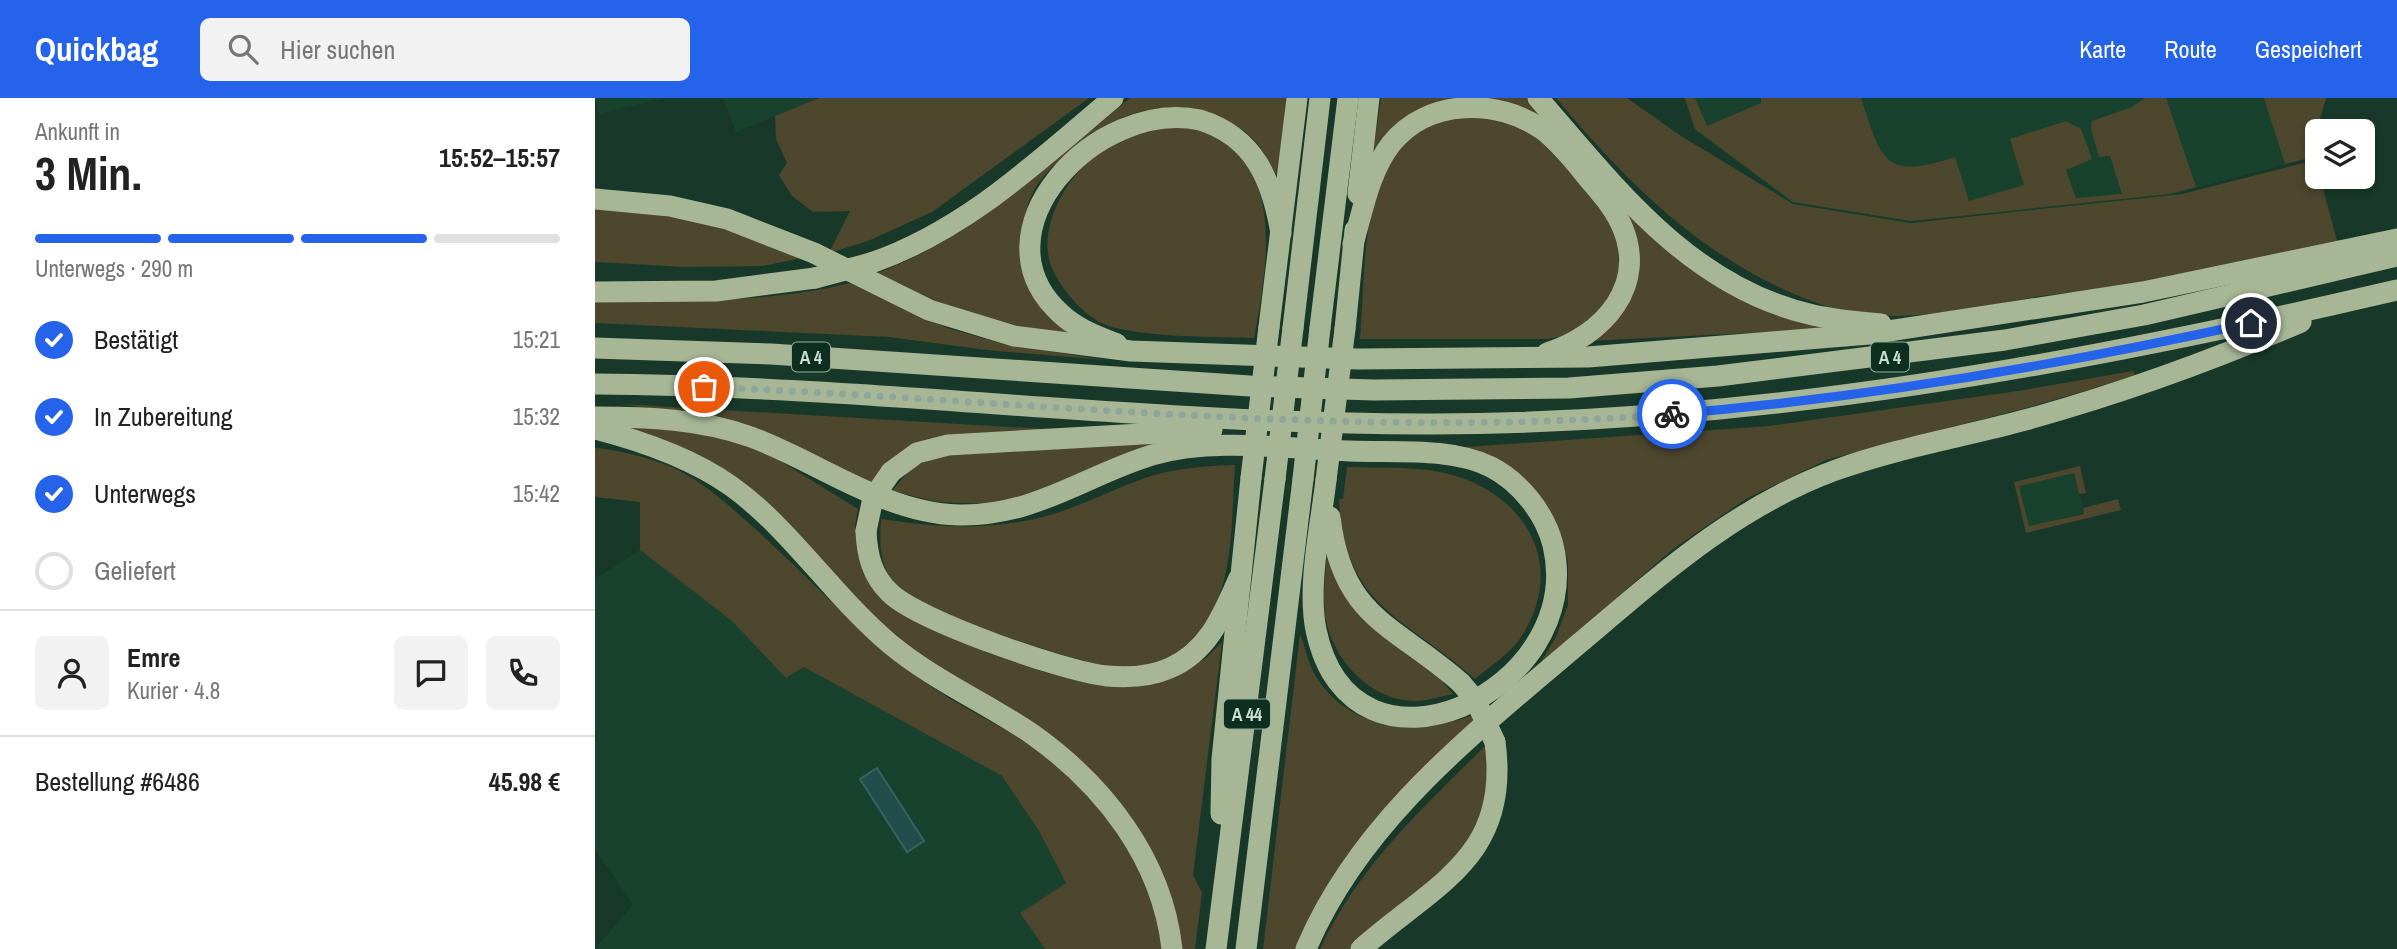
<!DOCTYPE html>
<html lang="de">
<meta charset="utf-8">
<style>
body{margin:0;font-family:"Archivo Narrow",sans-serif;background:#f2f2f2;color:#222;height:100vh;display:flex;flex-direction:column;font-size:26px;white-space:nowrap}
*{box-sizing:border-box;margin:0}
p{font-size:23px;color:#767676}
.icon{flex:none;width:38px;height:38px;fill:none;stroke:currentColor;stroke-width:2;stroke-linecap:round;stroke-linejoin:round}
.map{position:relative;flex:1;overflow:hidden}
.details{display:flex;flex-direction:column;background:#fff;width:595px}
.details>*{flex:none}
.controls{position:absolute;left:1710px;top:21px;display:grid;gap:14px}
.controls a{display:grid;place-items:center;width:70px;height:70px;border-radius:10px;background:#fff;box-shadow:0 4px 10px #0003;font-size:35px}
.pin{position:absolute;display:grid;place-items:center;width:60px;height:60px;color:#fff;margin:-30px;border:4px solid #fff;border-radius:50%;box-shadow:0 2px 7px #0007}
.courier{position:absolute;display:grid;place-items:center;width:70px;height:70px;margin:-35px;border:5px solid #2563eb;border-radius:50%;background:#fff;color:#222;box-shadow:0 2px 9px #0007}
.head em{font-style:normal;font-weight:700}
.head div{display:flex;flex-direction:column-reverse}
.head{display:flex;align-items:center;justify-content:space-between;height:119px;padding:0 35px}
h1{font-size:46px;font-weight:700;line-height:52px}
.bar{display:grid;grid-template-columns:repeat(4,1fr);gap:10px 7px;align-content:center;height:84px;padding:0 35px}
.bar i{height:9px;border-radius:5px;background:#e0e0e0}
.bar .current{background:#2563eb}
.bar p{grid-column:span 4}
.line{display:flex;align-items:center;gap:18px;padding:0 35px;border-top:2px solid #e0e0e0}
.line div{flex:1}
.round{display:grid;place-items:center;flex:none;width:74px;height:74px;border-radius:10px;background:#f2f2f2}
ol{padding:0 35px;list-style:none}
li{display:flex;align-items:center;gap:21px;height:77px}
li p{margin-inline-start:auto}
li .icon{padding:7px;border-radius:50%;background:#2563eb;color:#fff;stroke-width:4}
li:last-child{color:#767676}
li i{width:38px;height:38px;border:4px solid #e0e0e0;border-radius:50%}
header{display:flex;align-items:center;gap:42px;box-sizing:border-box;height:98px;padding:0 35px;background:#2563eb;color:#fff}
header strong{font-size:33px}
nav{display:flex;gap:38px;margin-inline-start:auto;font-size:24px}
.search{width:490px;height:63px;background:#f2f2f2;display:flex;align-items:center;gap:18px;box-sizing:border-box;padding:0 24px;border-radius:10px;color:#767676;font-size:26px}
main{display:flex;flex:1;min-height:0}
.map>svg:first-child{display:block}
.built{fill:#18422e}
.green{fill:#4d472e}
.building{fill:#214d4b;stroke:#376260;stroke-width:2}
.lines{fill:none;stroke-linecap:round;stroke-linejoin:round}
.highway{stroke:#a7b796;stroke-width:21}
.highway-bridge{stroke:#a7b796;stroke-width:21}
.done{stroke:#8ea699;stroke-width:7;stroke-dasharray:0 12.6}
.route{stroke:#2563eb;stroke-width:9}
.labels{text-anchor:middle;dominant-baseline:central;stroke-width:7;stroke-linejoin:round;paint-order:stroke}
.shield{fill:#0d2f1f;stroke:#94ab9e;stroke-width:2}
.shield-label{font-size:18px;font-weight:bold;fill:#cee0d5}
</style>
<header>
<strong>Quickbag</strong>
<div class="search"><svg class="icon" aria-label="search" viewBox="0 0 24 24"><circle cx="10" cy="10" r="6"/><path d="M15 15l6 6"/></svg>Hier suchen</div>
<nav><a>Karte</a><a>Route</a><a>Gespeichert</a></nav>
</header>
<main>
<section class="details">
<div class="head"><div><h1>3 Min.</h1><p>Ankunft in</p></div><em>15:52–15:57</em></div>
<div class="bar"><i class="current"></i><i class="current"></i><i class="current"></i><i></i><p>Unterwegs · 290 m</p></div>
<ol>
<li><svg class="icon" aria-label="check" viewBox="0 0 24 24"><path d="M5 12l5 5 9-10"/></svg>Bestätigt<p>15:21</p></li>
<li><svg class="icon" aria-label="check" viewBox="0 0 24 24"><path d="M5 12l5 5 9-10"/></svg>In Zubereitung<p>15:32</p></li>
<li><svg class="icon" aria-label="check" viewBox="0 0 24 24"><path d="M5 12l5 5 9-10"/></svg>Unterwegs<p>15:42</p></li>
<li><i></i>Geliefert</li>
</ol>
<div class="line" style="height:126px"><a class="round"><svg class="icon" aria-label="person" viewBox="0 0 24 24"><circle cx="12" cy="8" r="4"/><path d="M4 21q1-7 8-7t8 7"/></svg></a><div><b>Emre</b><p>Kurier · 4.8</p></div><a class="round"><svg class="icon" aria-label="chat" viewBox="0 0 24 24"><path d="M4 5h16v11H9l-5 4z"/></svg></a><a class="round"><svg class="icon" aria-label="phone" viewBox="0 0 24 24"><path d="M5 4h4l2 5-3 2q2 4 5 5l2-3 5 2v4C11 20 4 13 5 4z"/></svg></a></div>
<div class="line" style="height:91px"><div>Bestellung #6486</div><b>45.98 €</b></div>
</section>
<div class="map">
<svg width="1802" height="851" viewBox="0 0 1802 851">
<rect width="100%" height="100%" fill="#183929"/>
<g class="built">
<path d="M0 0H70L4 16Z"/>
<path d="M128 0H224L141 34Z"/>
<path d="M1089 0H1731L1714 60 1575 97 1316 124 1198 105 1099 32Z"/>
<path d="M1479 375 1489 415 1434 429 1424 388Z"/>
<path d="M45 452 137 523 191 580 209 569 407 678 444 733 471 785 425 815 450 851H0L38 807 0 751V481Z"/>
</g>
<g class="green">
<path d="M224 0H494L337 114 273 143 234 155 255 113 218 114 197 98 184 77 192 65 181 41 180 18Z"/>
<path d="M535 0H691L683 79C675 67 669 54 660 43 652 33 636 24 625 19 573 0 526 11 484 47 468 60 449 74 439 92 413 144 433 199 474 236L471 238 365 215 277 177C376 142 455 65 535 0Z"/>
<path d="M786 0H936L1062 141 1236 231 993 243 1038 148 961 36 871 1 776 67Z"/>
<path d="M961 0H1032L1086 38 1198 106 1316 125 1587 96 1720 62 1743 146C1674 160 1605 176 1535 189 1506 194 1475 194 1446 198 1386 208 1298 229 1240 211 1120 173 1040 94 961 0Z"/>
<path d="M1090 0H1100L1112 28 1166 5V0H1266C1287 64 1289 82 1360 59L1374 103 1429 87 1415 41 1471 23 1486 31 1497 61 1471 72 1481 100 1527 96 1515 58 1504 59 1496 31 1497 23 1537 9 1550 0H1571L1601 89 1574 96 1316 123 1198 104 1100 31Z"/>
<path d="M1669 0H1731L1714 60 1690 66Z"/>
<path d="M857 17 907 20 946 40 1015 123 1023 146 1024 169 1020 192 1007 213 979 235 953 241H765C770 180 766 96 806 46 817 32 841 24 857 17Z"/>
<path d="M562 28C572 28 584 26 594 28 602 29 611 35 619 39 691 75 671 175 659 240 625 239 527 240 501 222 484 211 465 189 457 170 437 122 488 54 531 36 540 32 552 31 562 28Z"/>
<path d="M0 108C72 117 141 126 206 160L168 168 89 169 0 164Z"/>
<path d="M255 185 352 230 409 246 510 262 392 252 294 239 0 225V202C84 202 172 206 255 185Z"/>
<path d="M1538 273 1540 278 1442 307 1231 362 1151 401 1078 451 944 567 961 539 973 507V463L962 428 856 350 1175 328 1423 293Z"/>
<path d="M26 306 483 333 290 367 275 385 112 319Z"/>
<path d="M84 329 144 342 187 364 263 411 260 427 265 461 277 485 420 559 578 578 611 560 627 544 598 777 607 795 600 851H586L585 836 564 771 536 719 330 561 255 498 194 431 24 330Z"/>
<path d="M616 342 442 397 395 406 343 404 297 393 318 368 353 356Z"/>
<path d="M0 350C23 351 66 363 87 374 116 390 141 414 166 436 219 485 269 539 327 582 381 622 449 642 494 695 532 738 561 793 568 851H450L425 815 471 785 444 733 407 678 209 569 191 580 137 523 45 452V404L0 399Z"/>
<path d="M640 367C636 421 640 485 608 531 593 552 563 571 537 572 506 573 335 516 311 497 285 476 284 452 286 421 344 430 398 433 455 417 489 407 522 389 556 378 583 370 612 368 640 367Z"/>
<path d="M1485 368 1491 395 1484 396 1479 375 1424 388 1434 428 1489 416 1488 410 1523 401 1526 412 1431 435 1419 384Z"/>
<path d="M752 369C787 370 825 368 858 377 936 400 972 473 924 542 913 557 894 569 880 581 811 519 749 510 744 401H748Z"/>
<path d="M732 454 842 577 858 596C846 598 833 603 821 603 772 603 731 555 729 507 728 490 731 471 732 454Z"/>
<path d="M705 536C710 548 713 565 720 577 754 633 822 639 878 617L883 626 701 851H668Z"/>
<path d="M891 647 895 695 876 748 757 851H725C766 765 825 713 891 647Z"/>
</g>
<path class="building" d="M282 670 329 743 312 754 265 681Z"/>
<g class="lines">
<g class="highway">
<path d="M943 0C1020 89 1096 190 1218 217 1240 222 1263 224 1286 226"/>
<path d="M763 96 774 0"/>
<path d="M0 101 75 108 132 121 219 155 334 212 419 238 536 253 763 261 993 259 1274 236 1548 194 1802 141"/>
<path d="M758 146C768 112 774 75 796 46 833 0 903 0 948 32 965 45 979 63 992 79 1005 94 1018 109 1026 126 1054 187 1008 238 952 255"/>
<path d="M276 165C371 132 442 64 518 0"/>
<path d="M0 194 121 193 220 180"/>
<path d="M674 229 702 0"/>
<path d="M698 230 725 0"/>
<path d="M725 230 753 0"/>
<path d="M750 231 760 132"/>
<path d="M522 246C502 238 482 231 466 216 375 134 502 0 605 22 660 39 677 83 686 135"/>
<path d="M0 250 176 256 655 288 779 292 974 290 1123 278 1410 242 1549 217 1802 158"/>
<path d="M0 286C280 288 558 327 838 326 1165 325 1485 266 1802 192"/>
<path d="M0 319C52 319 107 321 156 339 224 364 289 415 363 417 438 419 489 378 557 357 619 339 692 351 755 353 799 355 856 349 896 369 925 384 950 415 958 447 993 593 757 704 721 532 712 488 726 426 731 382"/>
<path d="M0 331C47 343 96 360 136 388 195 430 238 498 294 545 338 582 390 604 437 636 509 687 567 761 577 851"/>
<path d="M296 374 322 355 353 347 617 332"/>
<path d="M735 419C747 521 799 526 866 585"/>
<path d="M271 433C272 457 277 478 295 495 324 523 471 574 512 578 534 580 555 579 575 570 614 553 628 516 644 480"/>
<path d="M626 716 627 661 656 380"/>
<path d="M621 851 680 381"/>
<path d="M651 851 708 381"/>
<path d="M711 851C765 723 878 636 980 549 1062 480 1139 409 1241 372 1302 350 1367 339 1430 322 1524 296 1616 263 1706 224"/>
<path d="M766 851C839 786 916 760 900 644"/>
</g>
<g class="highway-bridge">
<path d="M220 180 276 165"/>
<path d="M656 380 674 229"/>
<path d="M680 381 698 230"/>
<path d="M708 381 725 230"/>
<path d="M731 382 750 231"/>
<path d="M271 433 278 400 296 374"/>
<path d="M866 585 881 603 900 644"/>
</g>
</g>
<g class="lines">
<path class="done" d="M109 289C433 302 752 342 1077 316"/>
<path class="route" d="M1077 316C1272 300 1465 267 1656 225"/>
</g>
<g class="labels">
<g class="shield">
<rect x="197" y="244.5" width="38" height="29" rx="5"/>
<rect x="1276" y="244.5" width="38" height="29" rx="5"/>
<rect x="629" y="601.5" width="46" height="29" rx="5"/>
</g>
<g class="shield-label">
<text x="216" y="259">A 4</text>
<text x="1295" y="259">A 4</text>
<text x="652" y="616">A 44</text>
</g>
</g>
</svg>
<div class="controls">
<a><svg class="icon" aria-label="layers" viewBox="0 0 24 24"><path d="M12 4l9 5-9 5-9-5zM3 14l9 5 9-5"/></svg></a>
</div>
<div class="pin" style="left:109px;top:289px;background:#ea580c"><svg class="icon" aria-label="bag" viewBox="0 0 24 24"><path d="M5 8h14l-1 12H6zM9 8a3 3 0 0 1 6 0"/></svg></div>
<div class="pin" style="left:1656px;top:225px;background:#1f2937"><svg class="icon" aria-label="home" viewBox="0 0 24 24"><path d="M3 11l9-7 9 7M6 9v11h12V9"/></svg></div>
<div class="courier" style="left:1077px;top:316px"><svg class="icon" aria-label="bike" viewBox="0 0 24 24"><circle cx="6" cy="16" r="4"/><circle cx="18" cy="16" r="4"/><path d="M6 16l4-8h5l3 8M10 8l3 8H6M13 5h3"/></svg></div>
</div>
</main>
